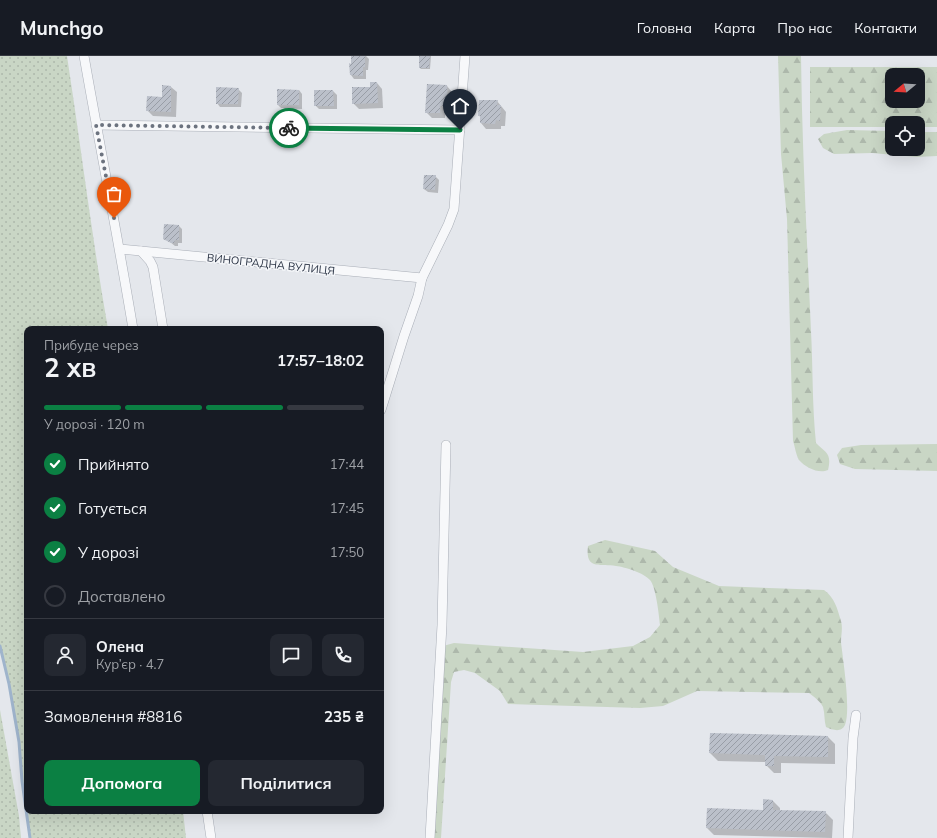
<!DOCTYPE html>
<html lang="uk">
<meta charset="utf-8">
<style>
body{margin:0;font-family:Mulish,sans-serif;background:#242831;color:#f1f3f6;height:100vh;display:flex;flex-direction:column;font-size:15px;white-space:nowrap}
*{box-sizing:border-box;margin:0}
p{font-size:13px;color:#9ea1a6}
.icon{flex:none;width:22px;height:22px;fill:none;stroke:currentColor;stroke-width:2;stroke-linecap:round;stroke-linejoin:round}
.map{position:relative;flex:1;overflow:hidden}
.side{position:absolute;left:24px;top:270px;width:360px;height:488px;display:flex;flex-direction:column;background:#171b24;border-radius:8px;box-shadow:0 4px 16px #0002}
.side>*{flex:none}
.needle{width:26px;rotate:252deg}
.fabs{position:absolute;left:885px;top:12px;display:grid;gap:8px}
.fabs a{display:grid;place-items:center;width:40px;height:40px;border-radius:8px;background:#171b24;box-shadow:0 4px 16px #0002;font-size:20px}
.pin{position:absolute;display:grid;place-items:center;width:34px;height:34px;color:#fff;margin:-41px -17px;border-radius:50% 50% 50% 0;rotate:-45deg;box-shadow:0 0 4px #0007}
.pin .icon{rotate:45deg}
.courier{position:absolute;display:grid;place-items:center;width:40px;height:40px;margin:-20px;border:3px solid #0b8043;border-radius:50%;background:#fff;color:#222;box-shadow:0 1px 5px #0007}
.head em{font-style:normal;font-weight:700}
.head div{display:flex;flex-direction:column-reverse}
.head{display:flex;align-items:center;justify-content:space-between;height:68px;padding:0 20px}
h1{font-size:26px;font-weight:700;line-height:30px}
.bar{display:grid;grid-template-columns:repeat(4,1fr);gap:6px 4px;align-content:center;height:48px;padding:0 20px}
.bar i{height:5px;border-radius:3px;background:#363941}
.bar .active{background:#0b8043}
.bar p{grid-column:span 4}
.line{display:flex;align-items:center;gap:10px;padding:0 20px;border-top:1px solid #363941}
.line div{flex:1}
.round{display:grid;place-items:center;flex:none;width:42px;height:42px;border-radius:8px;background:#242831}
ol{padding:0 20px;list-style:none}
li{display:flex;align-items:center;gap:12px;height:44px}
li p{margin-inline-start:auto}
li .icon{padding:4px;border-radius:50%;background:#0b8043;color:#fff;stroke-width:4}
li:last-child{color:#9ea1a6}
li i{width:22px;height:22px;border:2px solid #363941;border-radius:50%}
.button{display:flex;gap:8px;margin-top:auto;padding:8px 20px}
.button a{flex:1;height:46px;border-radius:8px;background:#0b8043;color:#fff;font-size:16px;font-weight:700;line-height:46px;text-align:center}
.button a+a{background:#242831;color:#f1f3f6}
header{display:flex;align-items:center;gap:24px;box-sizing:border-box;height:56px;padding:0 20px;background:#171b24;border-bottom:1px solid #363941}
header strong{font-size:19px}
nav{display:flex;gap:22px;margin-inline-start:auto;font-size:14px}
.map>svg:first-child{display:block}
.forest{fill:url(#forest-firs);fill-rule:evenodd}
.garden{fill:url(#garden-dots)}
.shadow{fill:#0003}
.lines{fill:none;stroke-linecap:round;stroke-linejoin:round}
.stream{stroke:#9fb4cc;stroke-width:3}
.building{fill:url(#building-hatch)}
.minor-casing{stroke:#a9aeb7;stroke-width:10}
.minor{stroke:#f7f8fa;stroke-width:9}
.done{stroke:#6c737f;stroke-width:4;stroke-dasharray:0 7.2}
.route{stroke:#0b8043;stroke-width:5}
.labels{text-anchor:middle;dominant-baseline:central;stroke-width:3;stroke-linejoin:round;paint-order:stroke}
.street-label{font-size:11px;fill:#2b3445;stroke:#f4f6f9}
</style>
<header>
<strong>Munchgo</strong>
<nav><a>Головна</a><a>Карта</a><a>Про нас</a><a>Контакти</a></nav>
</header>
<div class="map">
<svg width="937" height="782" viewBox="0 0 937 782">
<defs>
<pattern id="forest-firs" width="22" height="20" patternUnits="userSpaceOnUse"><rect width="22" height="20" fill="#c9d6c5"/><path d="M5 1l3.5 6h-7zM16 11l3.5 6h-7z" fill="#adb8ab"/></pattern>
<pattern id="garden-dots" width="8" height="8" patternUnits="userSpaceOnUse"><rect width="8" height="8" fill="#c9d6c5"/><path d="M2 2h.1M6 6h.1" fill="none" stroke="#adb8ab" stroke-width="1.8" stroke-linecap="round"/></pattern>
<pattern id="building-hatch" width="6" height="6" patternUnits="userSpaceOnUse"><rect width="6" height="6" fill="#bbc0ca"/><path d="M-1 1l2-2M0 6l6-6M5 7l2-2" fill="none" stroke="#989da6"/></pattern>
</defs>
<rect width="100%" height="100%" fill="#e4e7ec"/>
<g class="forest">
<path d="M778 0H801C802 92 807 184 811 275 813 312 812 350 816 387 826 397 832 397 828 414 819 418 806 412 799 404 796 399 795 391 793 385L787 163 781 98Z"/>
<path d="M810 11H937V71H918V67H892V71H810ZM892 19H918V45H892Z"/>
<path d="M847 74 892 75V93H918V76H937V100L917 101 872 97 834 98 823 92 818 83 824 78Z"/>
<path d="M937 388V415L855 413 840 408 837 399 842 392 861 389Z"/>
<path d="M605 484 655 495 673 511 719 530 824 534C835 542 837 552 841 565 843 572 841 579 841 586 843 604 851 654 845 669 841 677 833 674 826 671 824 665 825 658 823 651 820 645 814 641 809 637L697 635 663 650 640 652 508 648 500 635 475 617 464 614 454 616 451 626 441 782H426L436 599 443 590 454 587 583 596 633 590 650 581 660 569C659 559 656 531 650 524 644 517 625 511 616 510 599 508 585 514 588 490Z"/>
</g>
<g class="garden">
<path d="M0 0H67C81 91 92 182 108 273H27V755H183L186 782H30L22 725 19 686 9 628 0 590Z"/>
<path d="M0 654 19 760 21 782H0Z"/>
</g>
<g class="shadow">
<path d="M352 0H366L369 3 368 14H366V23H354L351 19Z"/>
<path d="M420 0H431L430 13H421L420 12Z"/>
<path d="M377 27 382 33 383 52 359 53 353 47Z"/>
<path d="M163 30 171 31 177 36 176 61 153 60 147 54 163 42Z"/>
<path d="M447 30 452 36 453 51H452L451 56 445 55V62H432L426 56Z"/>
<path d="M238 33 242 37 241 51H220L217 47Z"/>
<path d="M299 34 302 38V53L281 52 278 49Z"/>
<path d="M333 35 337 39V53H319L315 49Z"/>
<path d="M497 45 506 56 505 70H501V73H486L481 67V61L479 60Z"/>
<path d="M435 120 439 124 438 137 428 136 424 133Z"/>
<path d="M179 170 182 173V187H178V190H175L165 182Z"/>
<path d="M828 681 835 688V708L781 707V717H774L766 709V706L718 705 710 697Z"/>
<path d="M773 745 780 752V755L825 756 833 764 832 782 714 779 707 772 764 755Z"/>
</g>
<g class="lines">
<path class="stream" d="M0 590 9 628 19 686 22 725 30 782"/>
</g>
<g class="building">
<path d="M351 0H365V11H363V20L350 19 349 7 351 8Z"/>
<path d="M419 0H430L429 12H419Z"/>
<path d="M370 26H377L378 47 352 48V31H370Z"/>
<path d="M427 28 447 29 448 46H446V51L440 50V57H425Z"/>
<path d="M162 29 171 30V56L146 55 147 40 162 41Z"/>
<path d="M216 31 239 32 238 48H216Z"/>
<path d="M277 33 299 34V49H277Z"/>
<path d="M314 34H333L334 50H314Z"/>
<path d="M479 44H498L497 49H501L500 65 496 64 495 68 480 67V60H478Z"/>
<path d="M424 119H436L435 134 423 133Z"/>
<path d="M164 168 179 169V184H175L174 187H171L163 183Z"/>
<path d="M710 677 828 680V701L774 700V710H765V699L709 697Z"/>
<path d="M763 743 773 744V754L826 755 825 776 706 772 707 752 763 754Z"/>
</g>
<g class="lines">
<defs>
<g id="minor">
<path d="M84 0C100 91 118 182 133 273"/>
<path d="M96 69 460 74"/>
<path d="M120 193 422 222"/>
<path d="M141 195 150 205 153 211 163 273"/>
<path d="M381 354 404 280 418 240 422 222 448 169 454 153 465 0"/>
<path d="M207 755 211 782"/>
<path d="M430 782 442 569 446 389"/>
<path d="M848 782 853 682 856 659"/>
</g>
</defs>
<use href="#minor" class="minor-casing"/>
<use href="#minor" class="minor"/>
</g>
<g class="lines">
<path class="done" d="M114 162 96 69 289 72"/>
<path class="route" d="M289 72 460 74"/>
</g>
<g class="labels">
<g class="street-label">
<text transform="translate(271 208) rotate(6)">ВИНОГРАДНА ВУЛИЦЯ</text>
</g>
</g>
</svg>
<div class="fabs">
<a><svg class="needle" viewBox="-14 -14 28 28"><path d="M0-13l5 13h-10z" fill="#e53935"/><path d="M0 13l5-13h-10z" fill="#9ea1a6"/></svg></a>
<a><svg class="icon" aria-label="locate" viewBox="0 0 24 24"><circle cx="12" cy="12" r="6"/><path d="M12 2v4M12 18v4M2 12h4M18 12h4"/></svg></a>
</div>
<div class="pin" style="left:114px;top:162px;background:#ea580c"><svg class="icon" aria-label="bag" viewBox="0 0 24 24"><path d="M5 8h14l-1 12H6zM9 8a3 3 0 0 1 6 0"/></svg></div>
<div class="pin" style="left:460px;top:74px;background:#1f2937"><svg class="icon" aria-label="home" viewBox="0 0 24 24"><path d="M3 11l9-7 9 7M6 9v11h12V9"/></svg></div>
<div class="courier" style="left:289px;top:72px"><svg class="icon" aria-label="bike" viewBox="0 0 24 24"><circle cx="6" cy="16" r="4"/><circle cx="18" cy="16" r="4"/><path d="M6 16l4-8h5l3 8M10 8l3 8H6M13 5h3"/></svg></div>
<section class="side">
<div class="head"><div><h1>2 хв</h1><p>Прибуде через</p></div><em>17:57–18:02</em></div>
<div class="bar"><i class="active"></i><i class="active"></i><i class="active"></i><i></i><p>У дорозі · 120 m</p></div>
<ol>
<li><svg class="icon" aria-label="check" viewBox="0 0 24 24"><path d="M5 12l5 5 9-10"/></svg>Прийнято<p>17:44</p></li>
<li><svg class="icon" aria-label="check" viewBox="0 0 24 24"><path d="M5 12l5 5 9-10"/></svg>Готується<p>17:45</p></li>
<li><svg class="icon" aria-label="check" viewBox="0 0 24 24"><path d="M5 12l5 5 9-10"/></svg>У дорозі<p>17:50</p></li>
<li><i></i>Доставлено</li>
</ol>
<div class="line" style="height:72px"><a class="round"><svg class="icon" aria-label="person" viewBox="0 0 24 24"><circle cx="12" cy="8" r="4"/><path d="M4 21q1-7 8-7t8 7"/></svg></a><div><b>Олена</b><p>Кур’єр · 4.7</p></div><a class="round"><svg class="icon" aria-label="chat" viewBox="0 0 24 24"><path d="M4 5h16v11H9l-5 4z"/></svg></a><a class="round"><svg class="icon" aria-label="phone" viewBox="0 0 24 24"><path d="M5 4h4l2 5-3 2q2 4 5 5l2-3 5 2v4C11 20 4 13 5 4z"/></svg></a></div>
<div class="line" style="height:52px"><div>Замовлення #8816</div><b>235 ₴</b></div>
<div class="button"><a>Допомога</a><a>Поділитися</a></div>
</section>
</div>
